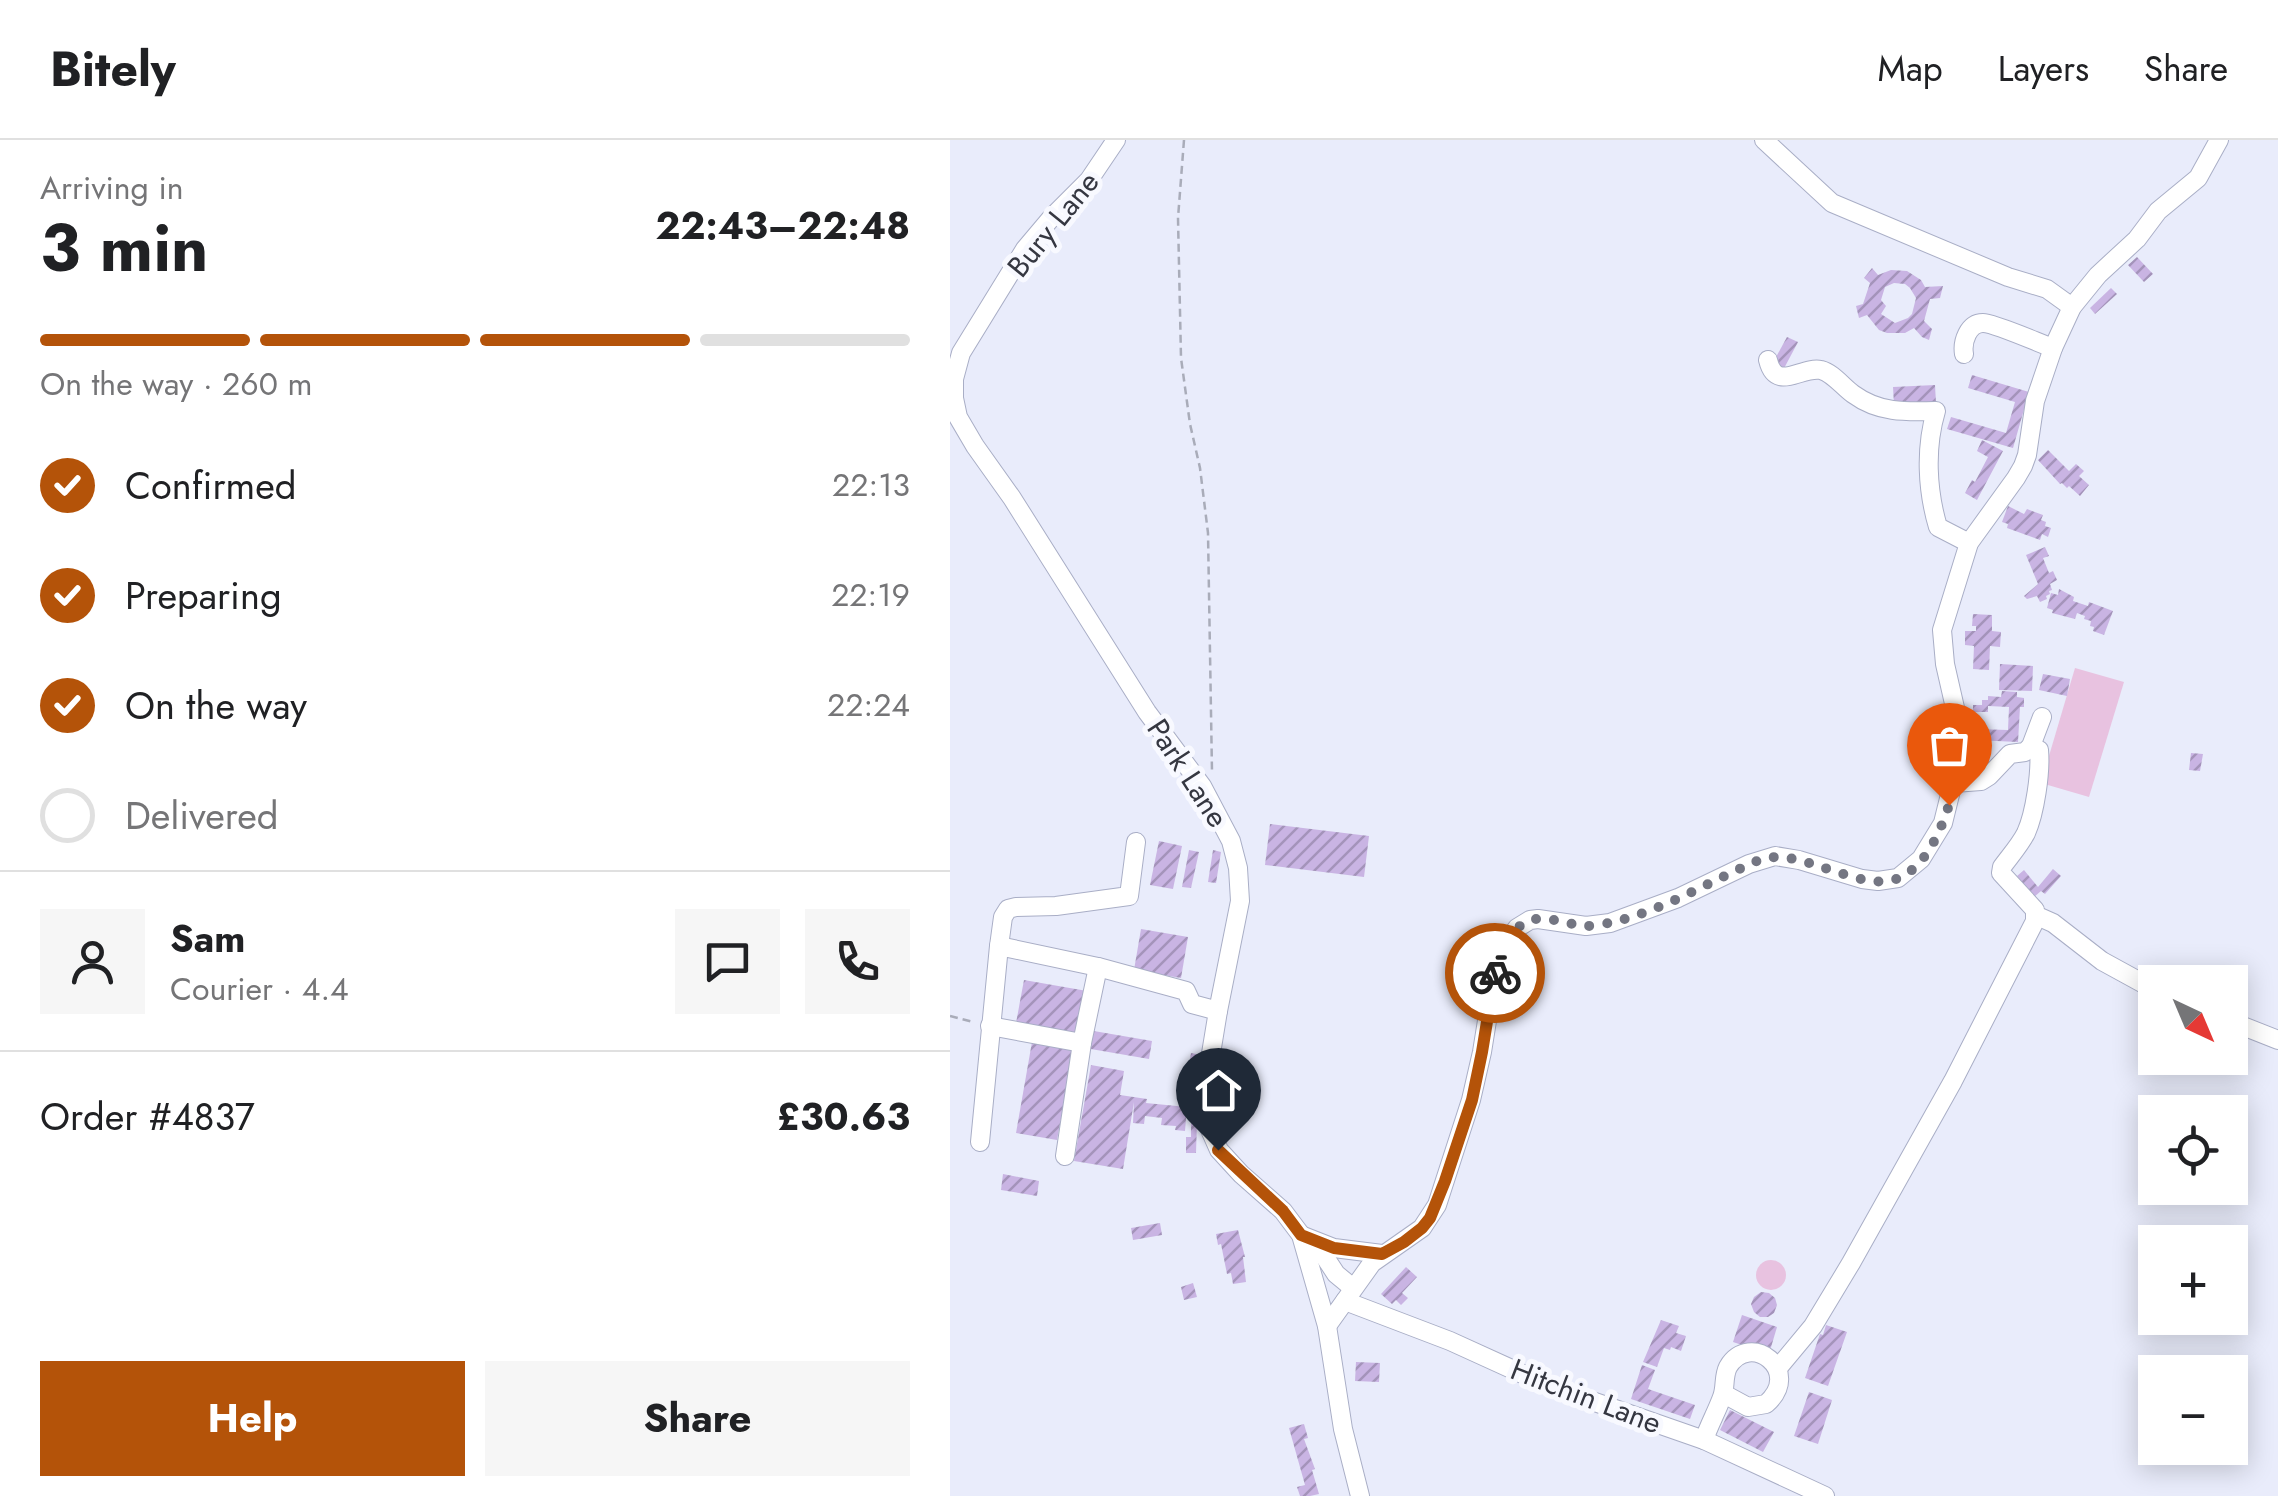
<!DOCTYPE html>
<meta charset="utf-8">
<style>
body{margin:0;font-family:Jost,sans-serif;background:#f6f6f6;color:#202124;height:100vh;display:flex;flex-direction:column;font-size:38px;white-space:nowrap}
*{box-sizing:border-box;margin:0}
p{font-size:32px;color:#757577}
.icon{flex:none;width:55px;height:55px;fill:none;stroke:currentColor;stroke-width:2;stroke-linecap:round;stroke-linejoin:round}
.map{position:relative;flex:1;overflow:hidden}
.drawer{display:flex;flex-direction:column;background:#fff;width:950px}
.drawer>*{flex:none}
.needle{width:65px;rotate:136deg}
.tools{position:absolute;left:1188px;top:825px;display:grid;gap:20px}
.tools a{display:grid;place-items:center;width:110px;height:110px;border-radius:0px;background:#fff;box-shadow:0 5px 25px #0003;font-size:50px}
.pin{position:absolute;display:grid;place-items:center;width:85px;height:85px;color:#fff;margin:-102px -42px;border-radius:50% 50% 50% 0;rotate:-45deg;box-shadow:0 0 10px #0007}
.pin .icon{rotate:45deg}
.courier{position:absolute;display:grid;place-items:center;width:100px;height:100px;margin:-50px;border:8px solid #b45309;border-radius:50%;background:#fff;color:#222;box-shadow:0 2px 12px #0007}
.head em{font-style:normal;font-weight:700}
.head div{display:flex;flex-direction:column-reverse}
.head{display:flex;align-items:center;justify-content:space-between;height:170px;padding:0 40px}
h1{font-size:65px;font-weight:700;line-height:75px}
.bar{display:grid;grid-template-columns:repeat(4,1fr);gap:15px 10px;align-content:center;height:120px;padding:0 40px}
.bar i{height:12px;border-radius:8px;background:#e0e0e0}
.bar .selected{background:#b45309}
.bar p{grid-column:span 4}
.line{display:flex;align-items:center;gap:25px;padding:0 40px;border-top:2px solid #e0e0e0}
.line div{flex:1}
.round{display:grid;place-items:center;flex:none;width:105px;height:105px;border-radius:0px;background:#f6f6f6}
ol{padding:0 40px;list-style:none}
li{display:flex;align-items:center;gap:30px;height:110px}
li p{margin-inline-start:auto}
li .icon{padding:10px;border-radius:50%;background:#b45309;color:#fff;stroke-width:4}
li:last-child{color:#757577}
li i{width:55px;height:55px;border:5px solid #e0e0e0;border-radius:50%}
.action{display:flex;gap:20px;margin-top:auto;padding:20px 40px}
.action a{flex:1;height:115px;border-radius:0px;background:#b45309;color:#fff;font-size:40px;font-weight:700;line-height:115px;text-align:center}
.action a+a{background:#f6f6f6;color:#202124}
header{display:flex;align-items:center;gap:60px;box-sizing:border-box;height:140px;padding:0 50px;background:#fff;border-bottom:2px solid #e0e0e0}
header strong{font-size:48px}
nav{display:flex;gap:55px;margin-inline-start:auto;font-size:35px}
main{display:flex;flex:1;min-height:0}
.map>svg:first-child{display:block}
.green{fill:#e8c2e0}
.building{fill:url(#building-hatch);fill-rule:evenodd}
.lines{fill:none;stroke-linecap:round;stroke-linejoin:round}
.minor-casing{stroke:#a9aec6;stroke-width:20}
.path{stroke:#a9acb9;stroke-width:2.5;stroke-dasharray:8 5;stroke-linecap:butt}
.minor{stroke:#fff;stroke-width:18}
.done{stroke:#747682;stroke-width:10;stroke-dasharray:0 18}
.route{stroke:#b45309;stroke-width:12}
.labels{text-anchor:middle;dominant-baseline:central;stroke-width:10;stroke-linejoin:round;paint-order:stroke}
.street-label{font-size:30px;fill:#353741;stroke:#f8f9ff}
</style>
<header>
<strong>Bitely</strong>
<nav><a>Map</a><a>Layers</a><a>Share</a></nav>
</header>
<main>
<section class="drawer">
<div class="head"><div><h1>3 min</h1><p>Arriving in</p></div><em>22:43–22:48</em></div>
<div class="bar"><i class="selected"></i><i class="selected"></i><i class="selected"></i><i></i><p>On the way · 260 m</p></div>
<ol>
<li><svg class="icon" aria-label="check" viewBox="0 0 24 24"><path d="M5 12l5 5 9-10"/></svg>Confirmed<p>22:13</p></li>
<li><svg class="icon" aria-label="check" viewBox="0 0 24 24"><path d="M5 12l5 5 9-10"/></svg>Preparing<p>22:19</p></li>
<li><svg class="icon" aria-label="check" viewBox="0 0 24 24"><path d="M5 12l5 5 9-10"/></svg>On the way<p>22:24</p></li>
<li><i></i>Delivered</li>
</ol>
<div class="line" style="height:180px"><a class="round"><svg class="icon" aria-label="person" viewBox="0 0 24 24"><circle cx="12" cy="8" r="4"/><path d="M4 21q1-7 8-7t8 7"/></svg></a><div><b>Sam</b><p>Courier · 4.4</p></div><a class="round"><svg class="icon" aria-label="chat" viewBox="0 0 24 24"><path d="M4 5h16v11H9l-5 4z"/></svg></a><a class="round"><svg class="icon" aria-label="phone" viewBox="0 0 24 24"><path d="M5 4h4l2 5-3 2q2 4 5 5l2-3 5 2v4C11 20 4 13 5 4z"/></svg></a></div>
<div class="line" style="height:130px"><div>Order #4837</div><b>£30.63</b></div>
<div class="action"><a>Help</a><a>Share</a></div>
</section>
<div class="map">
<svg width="1328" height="1356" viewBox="0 0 1328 1356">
<defs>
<pattern id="building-hatch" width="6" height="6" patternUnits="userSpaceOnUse" patternTransform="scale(2.5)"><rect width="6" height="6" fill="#c9b4e3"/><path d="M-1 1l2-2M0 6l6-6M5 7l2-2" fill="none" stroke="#a493ba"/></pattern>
</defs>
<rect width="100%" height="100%" fill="#e9ecfb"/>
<g class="green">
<path d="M1125 528 1174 542 1139 657 1091 643Z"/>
<circle cx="821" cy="1135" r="15"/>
</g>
<g class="building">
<path d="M1187 117 1203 134 1194 142 1178 125Z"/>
<path d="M922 128 928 135 941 130 957 131 971 140 975 147 993 146 990 158 980 159 974 181 982 189 979 200 972 197 964 188 955 193H937L929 190 917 175 909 178 906 166 913 164 920 143 914 138ZM944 143 955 144 960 148 966 158 962 174 958 178 945 183 931 174 936 166 931 160 935 147Z"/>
<path d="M1161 148 1167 154 1145 174 1140 168Z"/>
<path d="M837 197 848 202 831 234 820 228Z"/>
<path d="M1022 235 1079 252 1063 308 997 289 1001 277 1056 293 1065 262 1018 248Z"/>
<path d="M985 245 986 263 944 265 943 247Z"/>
<path d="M1032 300 1053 311 1027 360 1015 353 1022 340 1025 342 1038 317 1027 311Z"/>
<path d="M1098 310 1119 331 1126 324 1134 331 1129 336 1139 345 1130 356 1119 346 1117 348 1112 343 1110 344 1088 320Z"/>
<path d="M1058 366 1074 374 1077 369 1093 375 1091 380 1096 382 1095 386 1101 388 1098 397 1092 394 1090 400 1057 388 1058 384 1052 382Z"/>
<path d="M1095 407 1099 416 1093 418 1099 433 1103 431 1107 440 1100 444 1102 450 1099 451 1100 454 1096 456 1097 459 1090 462 1087 456 1077 459 1074 456 1088 444 1076 415Z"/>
<path d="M1109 449 1124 457 1123 461 1138 466 1139 462 1163 471 1154 495 1143 491 1144 487 1140 486 1141 481 1134 479 1135 476 1127 473 1125 479 1102 473 1103 470 1097 468 1101 453 1108 455Z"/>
<path d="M1023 474 1042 475V491L1051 492 1050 507 1040 506 1039 530 1023 529 1024 506 1015 505V491H1026V486H1022Z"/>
<path d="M1050 524 1083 526 1082 551 1049 550Z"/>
<path d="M1093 534 1120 539 1117 556 1089 550Z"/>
<path d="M1052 551 1067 552V557L1074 558V567H1070L1068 602 1025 600 1026 589 1058 590 1059 567 1038 566V572H1023V565H1032V560H1038V556L1051 557Z"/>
<path d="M1241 613 1253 614 1250 631 1239 630Z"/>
<path d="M320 684 419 696 414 737 315 725Z"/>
<path d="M209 701 232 706 223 749 200 745Z"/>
<path d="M239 710 249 712 241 748 232 747Z"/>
<path d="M263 710 271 712 266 743 258 742Z"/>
<path d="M1103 729 1111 736 1095 754 1091 751 1084 757 1067 736 1074 730 1088 747Z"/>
<path d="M191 789 238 797 231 838 184 830Z"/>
<path d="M74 840 137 851 129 894 66 883Z"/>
<path d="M138 890 202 901 199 919 135 908Z"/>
<path d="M82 902 124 909 107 1000 66 993Z"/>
<path d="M241 913 251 915 244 958 234 956Z"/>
<path d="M141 925 174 931 170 955 197 959 196 963 237 967 235 991 225 990 226 986 211 985 212 978 195 976 194 984 183 983 184 962 173 1029 124 1021Z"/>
<path d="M241 983H247L246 1013H236V997H241Z"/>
<path d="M53 1034 89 1041 87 1056 51 1050Z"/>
<path d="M210 1083 212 1095 183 1100 181 1088Z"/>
<path d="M288 1090 295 1117H293L296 1142 283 1144 281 1133 277 1134 271 1104 268 1105 266 1094Z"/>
<path d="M456 1127 467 1137 452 1153 458 1158 451 1165 446 1160 442 1164 431 1154Z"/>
<path d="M243 1143 247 1157 234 1160 231 1147Z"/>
<path d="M811 1152 819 1153 825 1158 827 1165 824 1173 818 1177H810L804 1172 801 1164 804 1157Z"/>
<path d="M792 1175 827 1187 819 1214 783 1202Z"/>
<path d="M711 1180 729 1186 726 1193 736 1196 731 1211 721 1207 720 1210 714 1208 707 1227 693 1222Z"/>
<path d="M876 1185 897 1192 878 1246 855 1238 870 1194 873 1195Z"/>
<path d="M406 1222 430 1223 429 1242 405 1241Z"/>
<path d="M692 1225 705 1230 698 1249 745 1265 740 1279 681 1259Z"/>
<path d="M859 1252 882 1260 868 1304 844 1296Z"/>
<path d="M780 1270 824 1292 813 1312 770 1290Z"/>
<path d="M354 1284 358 1298 354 1299 365 1329 362 1330 369 1354 360 1356H350L347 1347 355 1345 339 1288Z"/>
</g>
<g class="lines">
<defs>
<g id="minor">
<path d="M166 0 139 40 102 77 75 109 11 213 4 239V258L8 277 25 306 62 358 197 572 252 646 281 701 288 728 290 761 268 871 255 950 257 983 269 1010 291 1034 333 1071 351 1095 377 1186 393 1289 410 1356"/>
<path d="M814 0 882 63 1058 137 1097 149 1122 167"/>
<path d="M1014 214C1012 202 1018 183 1033 183 1044 183 1089 203 1103 208"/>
<path d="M818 220C826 253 851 226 871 230 883 233 893 247 903 254 929 273 955 272 986 271 975 308 977 350 988 387L1019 403"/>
<path d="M1004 643 1031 641 1039 636 1060 614 1075 612 1081 606 1092 577"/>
<path d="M1085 775 1103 783 1152 821 1205 850"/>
<path d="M49 806 53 777 58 769 66 767 106 766 179 756 186 702"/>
<path d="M1280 881 1328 900"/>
<path d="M40 886 132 903"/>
<path d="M30 1002 49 806 148 827 236 851 242 864 268 871"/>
<path d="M115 1016 132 903 148 827"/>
<path d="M351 1095 384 1108 432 1114"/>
<path d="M365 1102 386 1134 403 1148"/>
<path d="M395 1161 500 1201 599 1246 754 1300 875 1356"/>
<path d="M377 1186 422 1123 472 1088 487 1065 521 960 532 912 544 837 552 809 567 788 580 780 588 779 636 786 660 783 728 758 799 724 825 716 849 720 912 739 928 741 948 738 971 719 993 683 1010 614 1008 581 995 524 992 490 1019 403 1066 338 1073 326 1077 315 1085 261 1103 208 1122 167 1148 135 1187 99 1208 71 1248 38 1269 0"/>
<path d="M828 1228 863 1186 901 1123 1003 941 1085 781V770L1051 733 1052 727C1060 716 1070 705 1076 693 1085 673 1091 632 1089 610L1081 606"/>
<path d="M754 1300C759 1285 767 1271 772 1257 776 1247 773 1237 778 1227 800 1190 854 1231 816 1264L798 1267 774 1254"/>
</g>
</defs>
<use href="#minor" class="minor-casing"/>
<g class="path">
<path d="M234 0 228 78 231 218 240 284 250 328 258 393 262 632"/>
<path d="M0 876 23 882"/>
</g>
<use href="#minor" class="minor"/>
</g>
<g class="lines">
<path class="done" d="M545 833C550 814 556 793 576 782 595 773 616 785 636 786 643 786 652 784 659 783 714 771 763 739 814 718 833 715 851 720 868 726 890 732 915 744 937 741 972 737 990 693 999 665"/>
<path class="route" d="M268 1010 333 1071 351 1095 384 1108 432 1114 454 1102 472 1088 480 1078 495 1041 522 960 532 912 545 833"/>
</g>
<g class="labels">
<g class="street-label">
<text transform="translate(103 84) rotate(-51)">Bury Lane</text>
<text transform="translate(238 633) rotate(57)">Park Lane</text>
<text transform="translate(636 1256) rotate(21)">Hitchin Lane</text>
</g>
</g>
</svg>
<div class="tools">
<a><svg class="needle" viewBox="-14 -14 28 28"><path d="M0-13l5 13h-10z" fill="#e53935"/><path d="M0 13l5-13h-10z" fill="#757577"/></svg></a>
<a><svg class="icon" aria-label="locate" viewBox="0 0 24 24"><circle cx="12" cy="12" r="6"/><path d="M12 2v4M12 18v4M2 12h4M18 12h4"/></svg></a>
<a>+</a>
<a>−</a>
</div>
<div class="pin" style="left:999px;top:665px;background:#ea580c"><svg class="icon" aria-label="bag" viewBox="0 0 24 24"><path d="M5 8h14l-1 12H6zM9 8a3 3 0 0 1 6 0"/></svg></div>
<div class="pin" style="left:268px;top:1010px;background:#1f2937"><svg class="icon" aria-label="home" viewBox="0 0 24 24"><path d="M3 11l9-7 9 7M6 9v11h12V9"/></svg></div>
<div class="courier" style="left:545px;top:833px"><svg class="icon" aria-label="bike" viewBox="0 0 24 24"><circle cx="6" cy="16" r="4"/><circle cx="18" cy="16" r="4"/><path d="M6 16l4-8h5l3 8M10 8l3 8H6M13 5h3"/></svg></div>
</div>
</main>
